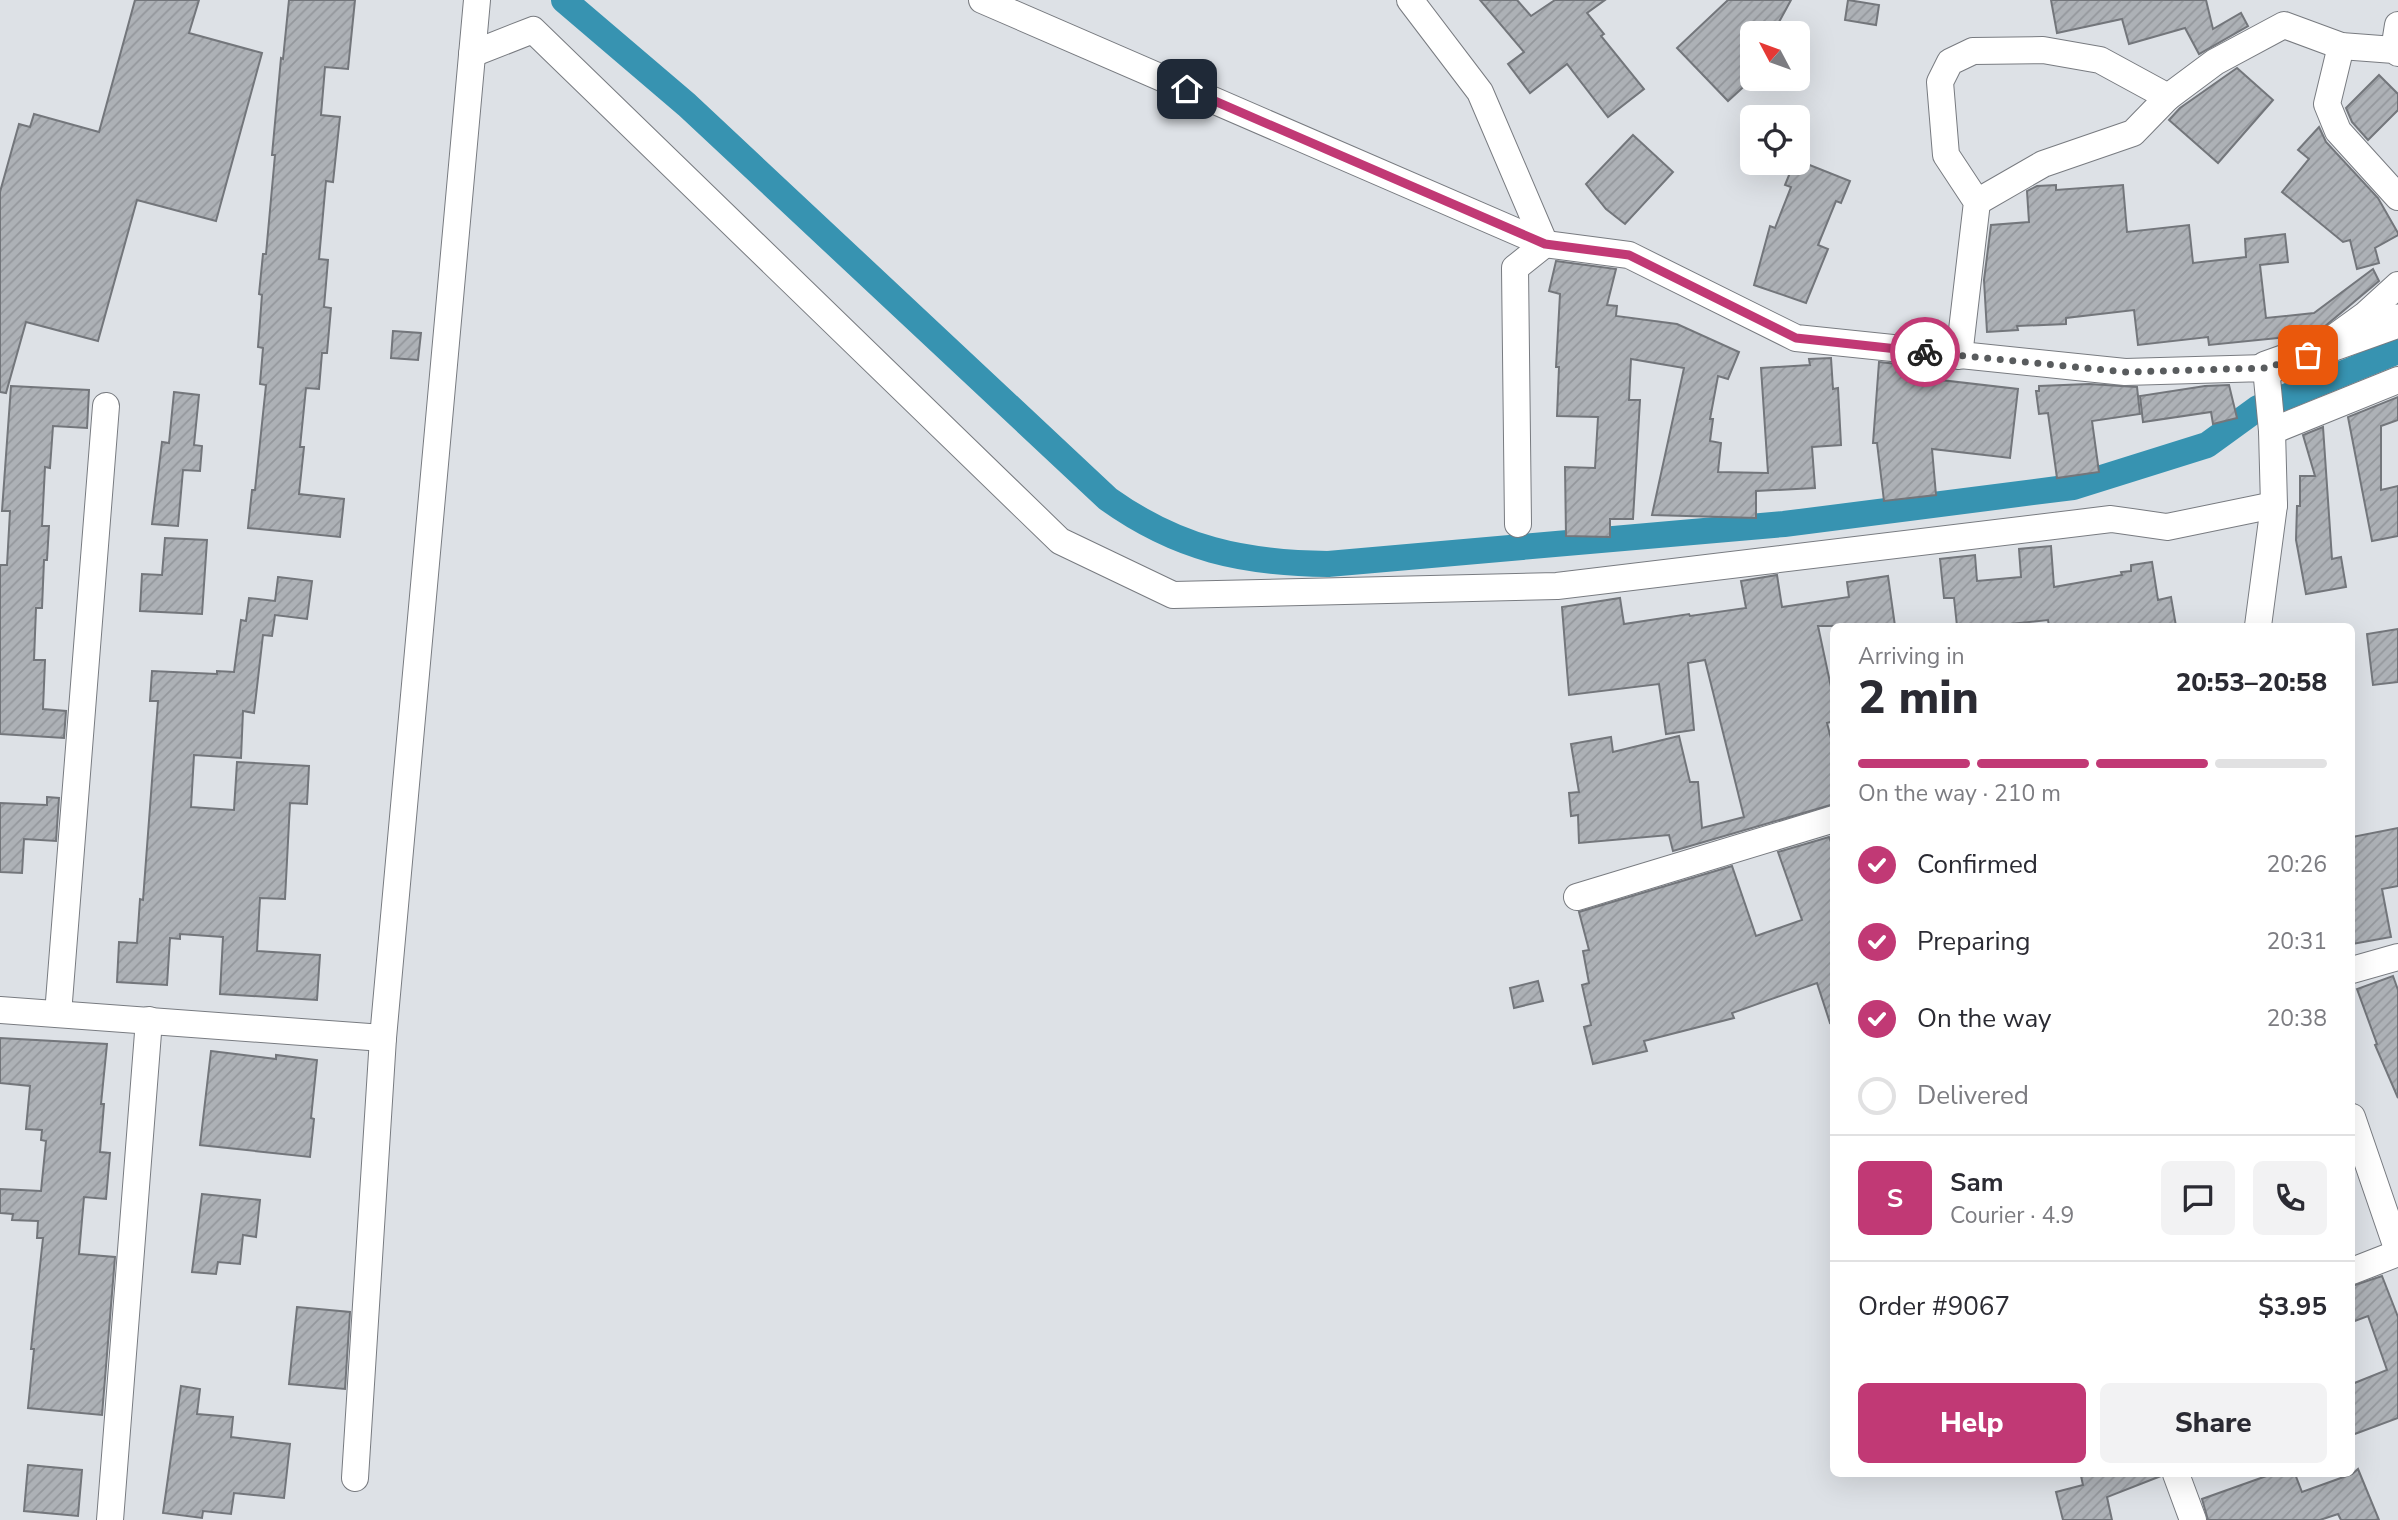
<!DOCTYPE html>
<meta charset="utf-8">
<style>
body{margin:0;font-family:"Nunito Sans",sans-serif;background:#f2f2f3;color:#2b2b33;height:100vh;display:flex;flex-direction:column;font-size:26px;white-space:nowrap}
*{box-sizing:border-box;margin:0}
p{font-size:23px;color:#7c7c81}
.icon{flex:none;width:38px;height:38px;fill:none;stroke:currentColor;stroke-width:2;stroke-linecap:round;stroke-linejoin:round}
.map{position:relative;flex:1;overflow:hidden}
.sheet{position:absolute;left:1830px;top:623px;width:525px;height:854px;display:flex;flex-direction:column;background:#fff;border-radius:10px;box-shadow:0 7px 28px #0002}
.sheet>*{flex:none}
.needle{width:46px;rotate:311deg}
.controls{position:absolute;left:1740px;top:21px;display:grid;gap:14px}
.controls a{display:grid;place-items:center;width:70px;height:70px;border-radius:10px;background:#fff;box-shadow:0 7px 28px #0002;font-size:35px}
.pin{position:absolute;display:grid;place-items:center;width:60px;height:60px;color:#fff;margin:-30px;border-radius:14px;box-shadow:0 4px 10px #0006}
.courier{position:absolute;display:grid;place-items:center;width:70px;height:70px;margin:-35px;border:5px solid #c13975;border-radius:50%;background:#fff;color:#222;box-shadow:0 2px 9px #0007}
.summary em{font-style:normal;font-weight:800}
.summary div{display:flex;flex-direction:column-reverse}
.summary{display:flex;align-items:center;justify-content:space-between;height:119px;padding:0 28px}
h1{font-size:46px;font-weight:800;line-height:52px}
.bar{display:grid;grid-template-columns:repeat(4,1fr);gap:10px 7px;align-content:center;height:84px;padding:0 28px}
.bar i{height:9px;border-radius:5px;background:#e1e1e2}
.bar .on{background:#c13975}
.bar p{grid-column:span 4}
.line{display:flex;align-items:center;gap:18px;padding:0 28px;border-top:2px solid #e1e1e2}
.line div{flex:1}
.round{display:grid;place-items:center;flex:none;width:74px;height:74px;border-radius:10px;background:#f2f2f3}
ol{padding:0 28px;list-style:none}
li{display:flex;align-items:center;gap:21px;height:77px}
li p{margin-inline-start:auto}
li .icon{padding:7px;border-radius:50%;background:#c13975;color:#fff;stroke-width:4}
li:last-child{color:#7c7c81}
li i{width:38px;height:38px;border:4px solid #e1e1e2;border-radius:50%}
.button{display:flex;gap:14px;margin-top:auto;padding:14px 28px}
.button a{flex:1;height:80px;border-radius:10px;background:#c13975;color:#fff;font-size:28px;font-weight:800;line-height:80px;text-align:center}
.button a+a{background:#f2f2f3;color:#2b2b33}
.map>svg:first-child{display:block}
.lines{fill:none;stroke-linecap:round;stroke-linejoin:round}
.canal{stroke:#3793b1;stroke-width:26}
.building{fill:url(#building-hatch);stroke:#73767b;stroke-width:2}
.minor-casing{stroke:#787b80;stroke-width:28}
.tertiary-casing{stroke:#787b80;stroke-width:35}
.minor{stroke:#fff;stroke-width:26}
.tertiary{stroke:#fff;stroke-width:33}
.done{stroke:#595c5e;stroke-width:7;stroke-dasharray:0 12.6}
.route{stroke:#c13975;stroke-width:9}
</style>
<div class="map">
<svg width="2398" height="1520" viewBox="0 0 2398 1520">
<defs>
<pattern id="building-hatch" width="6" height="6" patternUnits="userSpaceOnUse" patternTransform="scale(1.75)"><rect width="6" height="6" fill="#adb1b6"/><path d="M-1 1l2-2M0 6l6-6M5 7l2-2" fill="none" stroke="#94979c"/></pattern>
</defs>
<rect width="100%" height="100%" fill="#dde1e6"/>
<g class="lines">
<path class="canal" d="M564 0 687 105 1108 499C1178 549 1243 563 1328 564L1784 524 2073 487 2207 445 2258 408 2398 351"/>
</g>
<g class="building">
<path d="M135 0H199L189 33 262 53 216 221 137 200 98 341 26 322 6 393 0 392V192L19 124 30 127 34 114 99 132Z"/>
<path d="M289 0H355L348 69 325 67 321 115 340 117 333 182 326 181 319 259 328 260 324 307 331 308 327 353H322L319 389 306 388 300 447H304L299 494 344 499 340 537 248 528 252 490H255L266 385 260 384 263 348 258 347 262 295 259 294 263 254H266L275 155H272L281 58 283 59Z"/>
<path d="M1480 0H1517L1531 16 1555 0H1605L1587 13 1604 34 1601 36 1644 89 1608 117 1567 64 1530 93 1508 64 1524 52Z"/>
<path d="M1728 0H1791L1773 33H1752V79L1728 101 1677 48Z"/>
<path d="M1848 0 1879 5 1876 25 1845 20Z"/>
<path d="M2051 0H2206L2213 29 2241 13 2248 26 2199 54 2185 28 2129 44 2122 19 2057 33Z"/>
<path d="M2237 68 2273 100 2218 163 2169 120 2180 108Z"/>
<path d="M2379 75 2398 94V110L2368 140 2352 122 2346 108Z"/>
<path d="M2319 127 2326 142 2378 198 2398 233V235L2375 248 2379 263 2357 269 2350 240 2343 242 2282 192 2309 159 2298 150Z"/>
<path d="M1633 135 1673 172 1625 224 1606 209 1586 184Z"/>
<path d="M1797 160 1850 181 1841 203 1836 201 1818 245 1828 249 1806 303 1754 285 1770 226 1775 228 1791 187 1785 185 1794 163H1797Z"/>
<path d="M2056 185V190L2123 185 2127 232 2189 225 2193 263 2246 257 2245 239 2285 234 2288 262 2260 265 2266 318 2314 313 2373 269 2379 281 2324 327 2299 336 2209 345 2208 337 2138 345 2134 310 2066 318V324L2017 326 2018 330 1987 332 1984 280 1991 225 2029 222 2027 191 2037 186Z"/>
<path d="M1556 261 1616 269 1607 305 1617 306 1616 316 1677 324 1739 352 1728 379 1718 376 1710 419H1713L1710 441 1721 443 1718 472 1768 473 1761 368 1810 365 1809 359 1831 358 1833 389 1838 388 1841 445 1812 447 1815 488 1756 491V518L1652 515 1684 368 1631 359 1629 400H1640L1633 519H1610V537L1566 536 1565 467 1595 468 1598 417 1557 416 1559 367H1556L1560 294 1549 291Z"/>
<path d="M393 331 421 333 418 360 391 358Z"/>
<path d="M1879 362 1942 369 1941 380 2018 389 2010 458 1932 449 1936 495 1884 501 1877 443H1873Z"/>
<path d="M2089 384 2137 387 2140 414 2092 421 2099 472 2057 478 2048 413 2039 414 2036 391H2039V386Z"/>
<path d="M2229 385 2237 418 2213 424 2211 412 2143 422 2140 396 2205 386Z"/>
<path d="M11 386 89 390 87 428 53 426 50 468 45 467 42 526H49L47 560H44L42 608H36L34 660H45L43 709 66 711 64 738 0 734V565H7L10 511H2Z"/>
<path d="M174 392 199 395 194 445 202 446 200 471 183 470 178 526 152 524 162 442 169 443Z"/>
<path d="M2398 397V420L2381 426V490L2398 486V536L2372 541 2348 417Z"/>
<path d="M2323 427 2332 559 2341 557 2346 587 2306 594 2296 540 2297 506H2300V476H2315L2303 435Z"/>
<path d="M165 538 207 540 202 614 140 611 142 574 162 575Z"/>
<path d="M2051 546 2054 587 2122 575 2121 572 2131 571V565L2152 562 2158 600 2171 597 2176 626H2049L2048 620 1991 626H1957L1954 598H1944L1940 559 1975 555 1977 581 2021 577 2019 549Z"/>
<path d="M1777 575 1782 607 1849 597 1847 582 1888 576 1895 626H1818L1831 687 1834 686V721L1827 723 1834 750V804L1673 851 1669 835 1579 843 1578 815 1571 816 1569 793 1579 792 1571 744 1611 737 1613 752 1679 736 1690 782H1698L1702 828 1744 817 1705 660 1688 663 1694 730 1666 734 1659 684 1569 695 1562 607 1620 598 1624 624 1689 614 1690 616 1746 608 1741 581Z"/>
<path d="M278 577 312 581 307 619 275 615 272 636 263 635 254 713 243 711 241 758 194 755 191 807 234 810 237 762 309 766 307 804 290 803 285 899 260 898 257 951 320 955 317 1000 220 994 223 937 180 934V939L170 938 167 985 117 982 119 942 137 943 140 899 143 900 158 701H150L152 671 217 674V671L234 672 241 620 246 621 249 598 275 601Z"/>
<path d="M2398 629V682L2373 685 2367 634Z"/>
<path d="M47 797 59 798 56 841 24 839 22 873 0 872V803L47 805Z"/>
<path d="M2398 828V886L2382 889 2391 937 2352 944V837Z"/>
<path d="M1829 837 1834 850V1022L1830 1023 1817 983 1732 1013 1734 1018 1644 1041 1647 1051 1593 1064 1584 1027 1591 1025 1582 985 1589 983 1583 951 1589 950 1579 912 1732 866 1756 936 1802 920 1778 852Z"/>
<path d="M2393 976 2398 990V1098L2375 1045 2377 1044 2357 989Z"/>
<path d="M1538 981 1543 1001 1514 1008 1510 988Z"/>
<path d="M0 1038 107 1044 101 1104H104L100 1152 110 1153 106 1199 84 1197 79 1254 115 1257 102 1415 28 1408 34 1349H31L43 1238H37L38 1221 12 1220 13 1214 0 1213V1189L41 1191 46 1141 41 1140 42 1130 26 1129 30 1086 0 1083Z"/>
<path d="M211 1051 276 1059V1055L317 1060 311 1118 314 1119 310 1157 200 1145Z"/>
<path d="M202 1194 260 1200 256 1237 243 1235 240 1264 218 1262 216 1274 192 1272Z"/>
<path d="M2382 1276 2398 1317V1418L2352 1435V1384L2387 1370 2368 1316 2352 1322V1286Z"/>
<path d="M297 1307 350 1312 345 1389 289 1384Z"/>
<path d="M181 1386 200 1389 197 1414 233 1417 231 1437 290 1444 284 1498 234 1493 231 1514 203 1511 202 1518 163 1513Z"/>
<path d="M28 1465 82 1470 78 1516 24 1511Z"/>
<path d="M2358 1469 2379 1520H2341L2338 1514 2320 1520H2208L2202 1499 2272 1474H2295L2302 1492 2352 1474Z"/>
<path d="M2093 1474H2161V1476L2107 1497 2112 1520H2063L2056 1492 2083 1485 2081 1476Z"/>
</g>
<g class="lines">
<defs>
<g id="minor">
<path d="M982 0 1545 244 1629 255 1796 338 2125 372 2266 368 2272 431 2274 505 2258 626"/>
<path d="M1410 0 1480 92 1545 244 1515 268 1518 524"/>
<path d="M2341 46 2327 104 2338 131 2398 197"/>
<path d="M2394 50 2398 25"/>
<path d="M472 54 533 30 1060 541 1173 595 1557 586 2111 519 2167 527 2274 505"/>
<path d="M1977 202 2043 164 2133 133 2168 97 2215 62 2284 25 2341 46 2394 50 2398 53"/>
<path d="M2336 336 2365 315 2398 285"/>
<path d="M1959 356 1977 202 1946 155 1940 82 1950 62 1973 51 2043 50 2100 60 2168 97"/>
<path d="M2272 431 2398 380"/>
<path d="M1577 897 1834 819"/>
<path d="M2352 970 2398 957"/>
<path d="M0 1010 383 1038"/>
<path d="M58 1014 106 406"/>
<path d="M2352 1117 2398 1251"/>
<path d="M2352 1271 2398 1253"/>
<path d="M2176 1474 2193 1520"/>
<path d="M355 1478 383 1038 477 0"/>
<path d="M110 1520 149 1020"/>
</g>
<path id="tertiary" d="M2266 368 2398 321"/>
</defs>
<use href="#minor" class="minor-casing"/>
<use href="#tertiary" class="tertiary-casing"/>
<use href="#minor" class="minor"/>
<use href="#tertiary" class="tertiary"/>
</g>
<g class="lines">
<path class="done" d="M1925 352 2125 372 2266 368 2308 355"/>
<path class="route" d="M1187 89 1545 244 1629 255 1796 338 1925 352"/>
</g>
</svg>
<div class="controls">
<a><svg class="needle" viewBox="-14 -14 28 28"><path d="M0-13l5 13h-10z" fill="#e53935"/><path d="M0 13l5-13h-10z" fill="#7c7c81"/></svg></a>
<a><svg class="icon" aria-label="locate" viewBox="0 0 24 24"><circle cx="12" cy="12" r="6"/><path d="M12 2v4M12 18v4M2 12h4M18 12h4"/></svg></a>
</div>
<div class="pin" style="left:2308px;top:355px;background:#ea580c"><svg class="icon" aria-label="bag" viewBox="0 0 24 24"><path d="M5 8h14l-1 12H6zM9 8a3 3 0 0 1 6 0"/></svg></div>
<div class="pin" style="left:1187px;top:89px;background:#1f2937"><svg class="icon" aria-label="home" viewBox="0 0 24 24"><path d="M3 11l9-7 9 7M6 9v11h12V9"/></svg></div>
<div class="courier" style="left:1925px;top:352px"><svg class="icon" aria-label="bike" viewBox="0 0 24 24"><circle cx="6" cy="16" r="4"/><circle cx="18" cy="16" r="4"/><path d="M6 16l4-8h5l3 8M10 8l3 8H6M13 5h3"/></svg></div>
<section class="sheet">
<div class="summary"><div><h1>2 min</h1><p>Arriving in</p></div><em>20:53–20:58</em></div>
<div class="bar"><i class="on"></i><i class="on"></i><i class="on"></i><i></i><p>On the way · 210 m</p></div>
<ol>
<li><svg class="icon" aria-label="check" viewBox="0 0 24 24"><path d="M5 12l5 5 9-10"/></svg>Confirmed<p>20:26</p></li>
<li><svg class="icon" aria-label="check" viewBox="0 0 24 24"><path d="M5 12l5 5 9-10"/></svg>Preparing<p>20:31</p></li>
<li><svg class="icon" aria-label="check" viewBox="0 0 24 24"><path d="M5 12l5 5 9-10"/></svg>On the way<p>20:38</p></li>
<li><i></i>Delivered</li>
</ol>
<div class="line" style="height:126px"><b class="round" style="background:#c13975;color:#fff">S</b><div><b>Sam</b><p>Courier · 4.9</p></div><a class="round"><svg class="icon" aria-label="chat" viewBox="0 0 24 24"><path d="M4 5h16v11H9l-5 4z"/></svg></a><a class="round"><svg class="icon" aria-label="phone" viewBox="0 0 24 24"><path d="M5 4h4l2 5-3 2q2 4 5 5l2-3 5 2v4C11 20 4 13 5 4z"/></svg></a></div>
<div class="line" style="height:91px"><div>Order #9067</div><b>$3.95</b></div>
<div class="button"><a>Help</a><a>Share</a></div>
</section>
</div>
